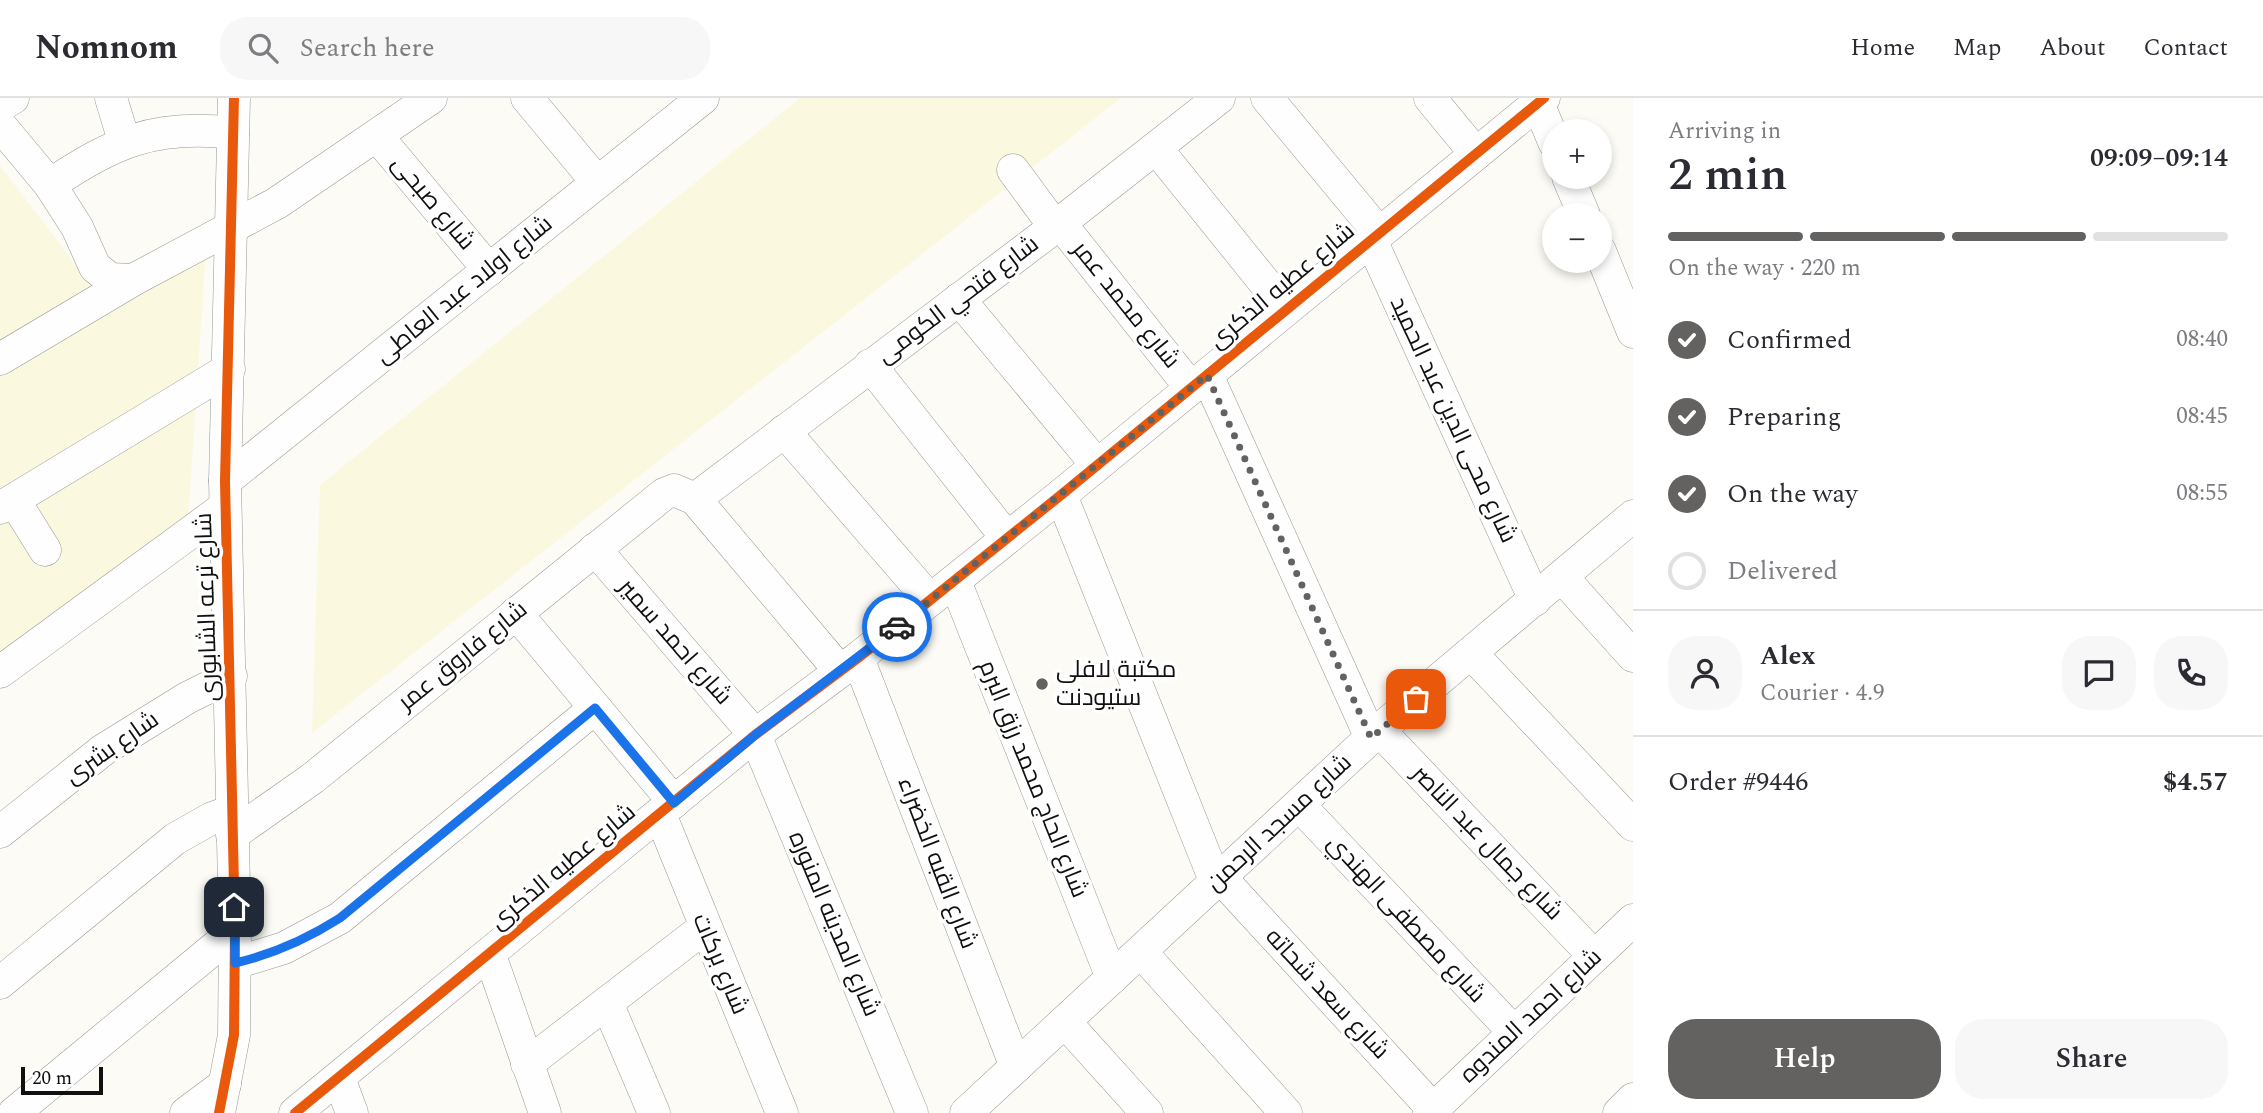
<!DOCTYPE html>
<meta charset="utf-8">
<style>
body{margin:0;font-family:Spectral,Cairo,serif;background:#f7f7f7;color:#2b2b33;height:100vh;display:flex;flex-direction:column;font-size:26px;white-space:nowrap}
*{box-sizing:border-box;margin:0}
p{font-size:23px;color:#7c7c81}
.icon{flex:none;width:38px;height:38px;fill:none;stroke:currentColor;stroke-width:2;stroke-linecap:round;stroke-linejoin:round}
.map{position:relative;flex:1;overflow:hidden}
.details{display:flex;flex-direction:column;background:#fff;width:630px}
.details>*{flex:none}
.buttons{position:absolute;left:1542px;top:21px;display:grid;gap:14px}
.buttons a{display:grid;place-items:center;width:70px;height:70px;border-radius:50%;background:#fff;box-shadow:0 4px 10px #0003;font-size:35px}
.scale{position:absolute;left:21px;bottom:18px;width:82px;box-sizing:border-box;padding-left:7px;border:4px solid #101010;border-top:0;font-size:19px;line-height:24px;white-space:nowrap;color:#101010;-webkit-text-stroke:5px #fff;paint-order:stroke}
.pin{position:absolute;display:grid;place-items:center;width:60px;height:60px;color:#fff;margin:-30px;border-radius:14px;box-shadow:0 4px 10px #0006}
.courier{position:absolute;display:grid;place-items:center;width:70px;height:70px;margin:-35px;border:5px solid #1a73e8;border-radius:50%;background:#fff;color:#222;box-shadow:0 2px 9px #0007}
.overview em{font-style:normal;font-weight:600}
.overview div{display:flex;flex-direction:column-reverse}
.overview{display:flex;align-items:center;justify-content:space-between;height:119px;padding:0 35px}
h1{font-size:46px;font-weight:600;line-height:52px}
.bar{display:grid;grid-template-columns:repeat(4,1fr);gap:10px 7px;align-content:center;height:84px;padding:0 35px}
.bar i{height:9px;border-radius:5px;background:#e1e1e2}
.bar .selected{background:#636260}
.bar p{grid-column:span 4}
.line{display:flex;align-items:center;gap:18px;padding:0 35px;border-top:2px solid #e1e1e2}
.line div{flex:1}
.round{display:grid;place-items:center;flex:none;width:74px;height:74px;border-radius:28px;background:#f7f7f7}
ol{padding:0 35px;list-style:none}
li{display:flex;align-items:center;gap:21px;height:77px}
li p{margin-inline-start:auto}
li .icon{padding:7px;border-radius:50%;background:#636260;color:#fff;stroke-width:4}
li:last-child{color:#7c7c81}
li i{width:38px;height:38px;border:4px solid #e1e1e2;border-radius:50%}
.primary-button{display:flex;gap:14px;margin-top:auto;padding:14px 35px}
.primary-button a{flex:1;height:80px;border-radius:28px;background:#636260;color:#fff;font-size:28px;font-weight:600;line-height:80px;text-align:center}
.primary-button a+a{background:#f7f7f7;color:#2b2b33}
header{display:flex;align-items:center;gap:42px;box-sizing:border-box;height:98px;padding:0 35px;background:#fff;border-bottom:2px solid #e1e1e2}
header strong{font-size:33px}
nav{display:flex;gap:38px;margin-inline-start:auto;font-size:24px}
.search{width:490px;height:63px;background:#f7f7f7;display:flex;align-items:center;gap:18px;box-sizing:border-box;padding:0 24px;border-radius:28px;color:#7c7c81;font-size:26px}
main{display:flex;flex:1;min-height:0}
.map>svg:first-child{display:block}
.farmland{fill:#faf9e0}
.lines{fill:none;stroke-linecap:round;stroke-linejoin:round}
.minor-casing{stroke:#969693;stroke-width:33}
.minor{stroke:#fffefe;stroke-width:32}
.cycleway-casing{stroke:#fff;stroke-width:15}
.cycleway{stroke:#e8590c;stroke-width:10}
.done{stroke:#636260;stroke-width:7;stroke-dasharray:0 12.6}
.route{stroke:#1a73e8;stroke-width:9}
.poi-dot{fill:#636260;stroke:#fff;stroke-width:2.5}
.labels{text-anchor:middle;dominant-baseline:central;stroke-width:7;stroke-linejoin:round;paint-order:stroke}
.street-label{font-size:24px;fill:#101010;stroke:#fff}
.poi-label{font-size:24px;fill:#101010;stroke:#fff;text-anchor:start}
</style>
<header>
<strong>Nomnom</strong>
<div class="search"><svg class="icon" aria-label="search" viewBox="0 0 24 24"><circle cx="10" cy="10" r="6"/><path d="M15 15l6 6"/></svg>Search here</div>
<nav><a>Home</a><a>Map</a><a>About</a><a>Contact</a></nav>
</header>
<main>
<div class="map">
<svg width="1633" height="1015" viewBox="0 0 1633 1015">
<rect width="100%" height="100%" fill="#fcfbf5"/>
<g class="farmland">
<path d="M800 0H1121L312 635 320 387Z"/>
<path d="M0 68 99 197 207 136 188 424 0 569Z"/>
</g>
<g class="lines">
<defs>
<g id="minor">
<path d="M111 0 124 43"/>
<path d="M527 0 597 84"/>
<path d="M1267 0 1379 135"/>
<path d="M1430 0 1476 56"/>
<path d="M1538 5 1554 44"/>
<path d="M0 8 13 0"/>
<path d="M0 27 50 87 77 129 95 169 110 181 133 182 277 105 431 0"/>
<path d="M377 38 489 172"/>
<path d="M1156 50 1286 211"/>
<path d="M1013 72 1055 129"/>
<path d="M1568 79 1584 117"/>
<path d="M50 87C112 44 156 26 233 35"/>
<path d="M1060 125 1191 290"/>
<path d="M1371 142 1535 502"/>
<path d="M1600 153 1633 234"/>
<path d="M959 201 1097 367"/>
<path d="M0 261 133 182"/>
<path d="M870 267 1007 440"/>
<path d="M1207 277 1371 640"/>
<path d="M784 333 930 502"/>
<path d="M225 383 703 0"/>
<path d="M1061 397 1216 785"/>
<path d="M695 401 1055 129 1219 0"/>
<path d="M14 402 45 452"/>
<path d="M0 410 229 271"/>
<path d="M595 451 755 637 912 1015"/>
<path d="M1562 479 1633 558"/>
<path d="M955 483 1112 880"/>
<path d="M516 515 674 704"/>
<path d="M1471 555 1633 727"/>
<path d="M858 560 1016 969"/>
<path d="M0 574 225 409"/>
<path d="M1379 632 1594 858"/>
<path d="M1300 708 1513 933"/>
<path d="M660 716 782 1015"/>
<path d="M0 734 103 652 187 600 231 578"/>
<path d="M232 737 313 680 664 396 674 392 695 401 840 573"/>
<path d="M1221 780 1433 1011"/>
<path d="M1141 854 1286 1015"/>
<path d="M490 857 545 1015"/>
<path d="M235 865 284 850 340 820 595 610"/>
<path d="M0 885 175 741 212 720 232 713"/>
<path d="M607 905 654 1015"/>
<path d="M1065 924 1147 1015"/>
<path d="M527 966 704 830"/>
<path d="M339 980 352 1015"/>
<path d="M14 1015 235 833"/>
<path d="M186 1015 225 986"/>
<path d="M219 1015 234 937 235 833 225 383 234 0"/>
<path d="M295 1015 755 637 858 560 1061 397 1544 0"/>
<path d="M966 1015 1379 632 1633 418"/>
<path d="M1429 1015 1633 822"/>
<path d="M1619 1015 1633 1001"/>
</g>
</defs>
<use href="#minor" class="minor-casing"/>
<use href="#minor" class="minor"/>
<defs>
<g id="cycleway">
<path d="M219 1015 234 937 235 833 225 383 234 0"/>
<path d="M295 1015 755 637 858 560 1061 397 1544 0"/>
</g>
</defs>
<use href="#cycleway" class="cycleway-casing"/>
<use href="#cycleway" class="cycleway"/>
</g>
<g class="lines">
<path class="done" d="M897 529 1207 277 1371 640 1416 601"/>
<path class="route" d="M234 809 235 865C274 856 307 841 340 820L595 610 674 705 755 637 897 529"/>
</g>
<circle class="poi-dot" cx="1042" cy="586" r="7"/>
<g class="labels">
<g class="street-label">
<text transform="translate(433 105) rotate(50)">شارع صبحى</text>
<text transform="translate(1282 188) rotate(-40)">شارع عطيه الذكرى</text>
<text transform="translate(464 192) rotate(-39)">شارع اولاد عبد العاطى</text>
<text transform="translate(958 202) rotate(-37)">شارع فتحي الكومى</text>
<text transform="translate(1126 207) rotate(51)">شارع محمد عمر</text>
<text transform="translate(1453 322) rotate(65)">شارع محى الدين عبد الحميد</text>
<text transform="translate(207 509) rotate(-92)">شارع ترعه الشابورى</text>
<text transform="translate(675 544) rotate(49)">شارع احمد سمير</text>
<text transform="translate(463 558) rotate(-39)">شارع فاروق عمر</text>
<text transform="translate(112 650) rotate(-35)">شارع بشرى</text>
<text transform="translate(1033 681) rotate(68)">شارع الحاج محمد رزق البرم</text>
<text transform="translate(1279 725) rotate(-43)">شارع مسجد الرحمن</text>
<text transform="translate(1487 745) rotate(46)">شارع جمال عبد الناصر</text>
<text transform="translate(937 765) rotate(69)">شارع القبه الخضراء</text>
<text transform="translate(563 769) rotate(-40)">شارع عطيه الذكرى</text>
<text transform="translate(1406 821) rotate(47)">شارع مصطفى الهندي</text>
<text transform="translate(834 826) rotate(67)">شارع المدينه المنوره</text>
<text transform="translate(720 866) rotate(67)">شارع بركات</text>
<text transform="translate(1327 896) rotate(47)">شارع سعد شحاته</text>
<text transform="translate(1531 918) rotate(-43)">شارع احمد المندوه</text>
</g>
<g class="poi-label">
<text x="1056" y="572">مكتبة لافلى<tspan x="1056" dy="28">ستيودنت</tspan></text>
</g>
</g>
</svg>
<div class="buttons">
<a>+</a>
<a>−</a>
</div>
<div class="scale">20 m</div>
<div class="pin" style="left:1416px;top:601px;background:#ea580c"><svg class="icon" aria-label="bag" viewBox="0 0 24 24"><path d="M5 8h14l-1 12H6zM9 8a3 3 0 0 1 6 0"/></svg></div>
<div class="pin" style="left:234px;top:809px;background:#1f2937"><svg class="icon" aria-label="home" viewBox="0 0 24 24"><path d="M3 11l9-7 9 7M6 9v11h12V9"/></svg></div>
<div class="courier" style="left:897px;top:529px"><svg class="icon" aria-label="car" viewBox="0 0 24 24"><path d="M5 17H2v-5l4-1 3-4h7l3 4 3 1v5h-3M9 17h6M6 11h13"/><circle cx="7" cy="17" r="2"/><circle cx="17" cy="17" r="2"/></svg></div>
</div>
<section class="details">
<div class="overview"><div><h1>2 min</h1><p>Arriving in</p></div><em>09:09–09:14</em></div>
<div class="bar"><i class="selected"></i><i class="selected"></i><i class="selected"></i><i></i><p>On the way · 220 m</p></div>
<ol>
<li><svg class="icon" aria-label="check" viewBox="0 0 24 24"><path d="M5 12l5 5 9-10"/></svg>Confirmed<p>08:40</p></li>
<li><svg class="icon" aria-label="check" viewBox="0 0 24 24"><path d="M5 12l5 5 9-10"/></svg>Preparing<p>08:45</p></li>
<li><svg class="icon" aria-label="check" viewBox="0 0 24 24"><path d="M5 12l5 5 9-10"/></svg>On the way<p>08:55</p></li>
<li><i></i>Delivered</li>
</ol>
<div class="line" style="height:126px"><a class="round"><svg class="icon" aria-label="person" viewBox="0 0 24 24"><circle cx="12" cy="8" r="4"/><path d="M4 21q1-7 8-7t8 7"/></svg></a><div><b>Alex</b><p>Courier · 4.9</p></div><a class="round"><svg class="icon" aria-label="chat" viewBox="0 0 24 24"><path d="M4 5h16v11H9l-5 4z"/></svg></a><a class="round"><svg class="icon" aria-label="phone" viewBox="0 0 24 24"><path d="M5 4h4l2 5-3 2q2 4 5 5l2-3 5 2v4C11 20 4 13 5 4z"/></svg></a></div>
<div class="line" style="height:91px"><div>Order #9446</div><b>$4.57</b></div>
<div class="primary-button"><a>Help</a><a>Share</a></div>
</section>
</main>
